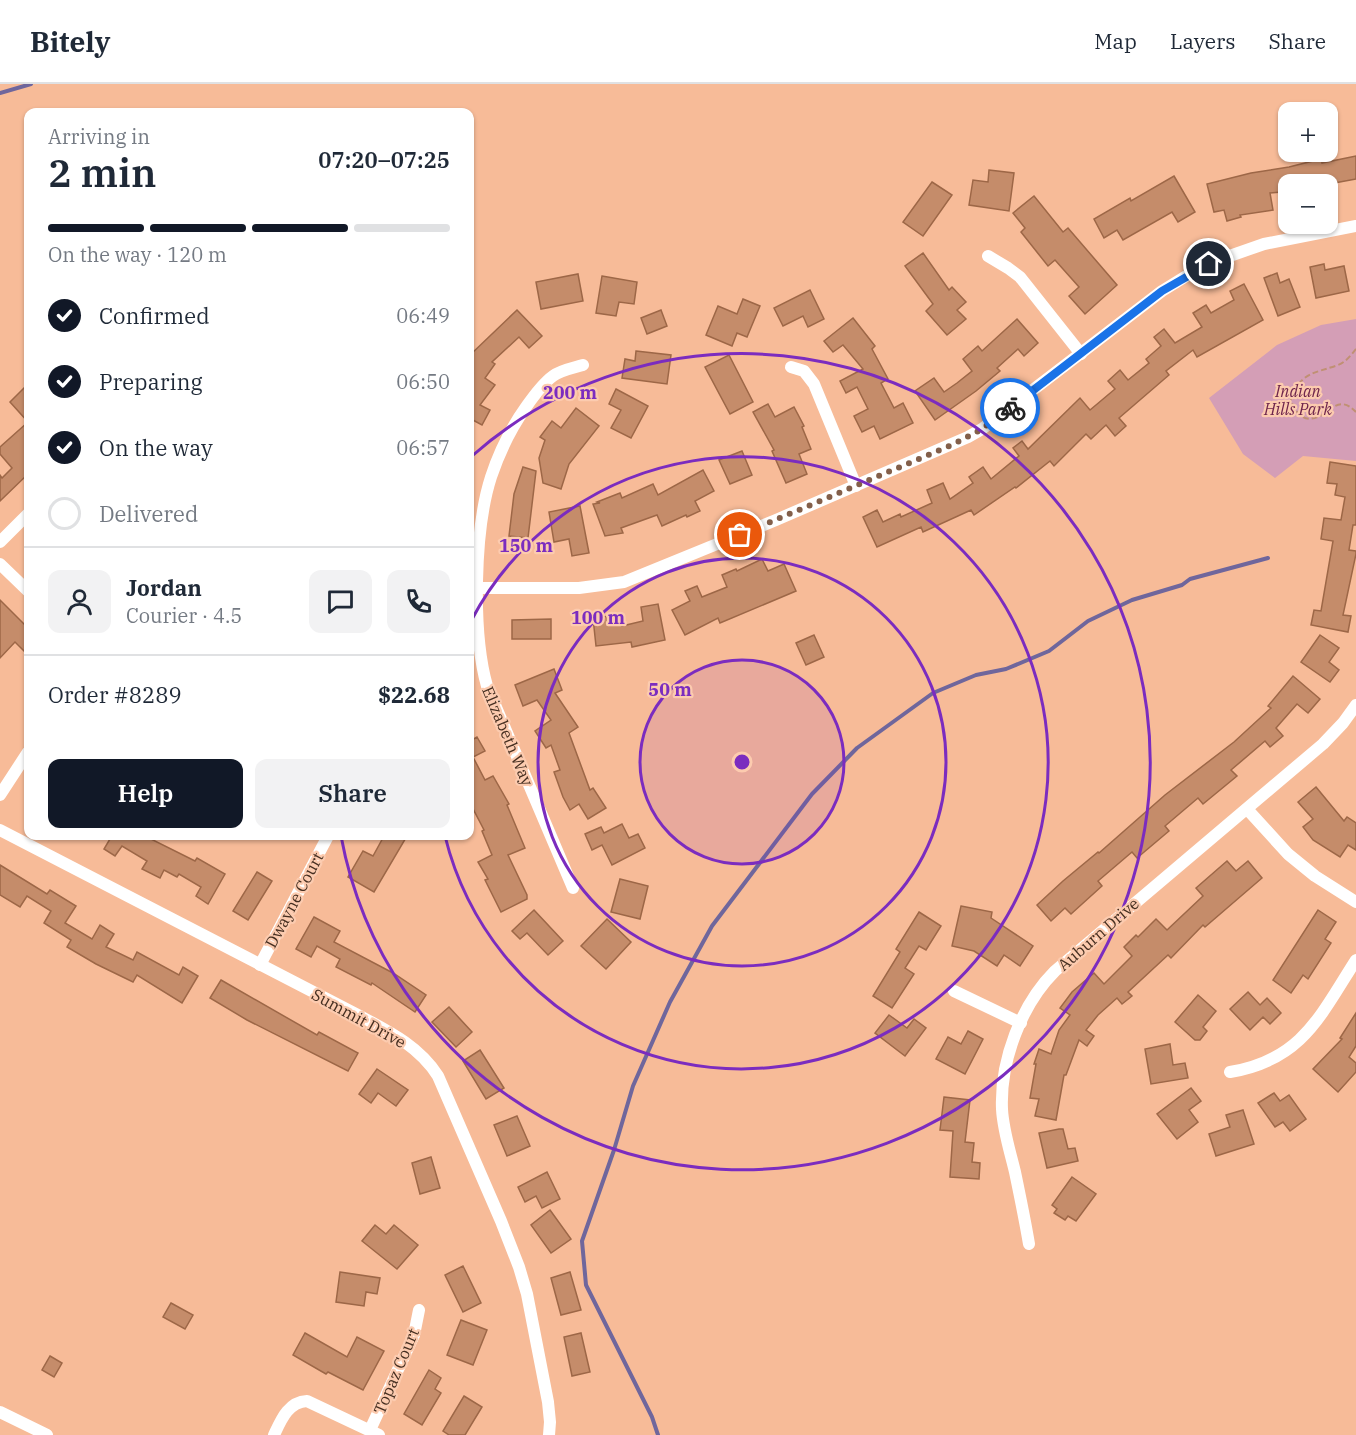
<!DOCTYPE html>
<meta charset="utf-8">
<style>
body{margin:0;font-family:"IBM Plex Serif",serif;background:#f2f2f3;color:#1f2937;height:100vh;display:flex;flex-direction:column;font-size:22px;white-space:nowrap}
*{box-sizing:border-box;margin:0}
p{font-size:20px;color:#747a83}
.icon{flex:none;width:33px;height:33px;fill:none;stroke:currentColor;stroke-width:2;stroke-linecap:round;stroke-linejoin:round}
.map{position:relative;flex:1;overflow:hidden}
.drawer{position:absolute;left:24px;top:24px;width:450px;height:732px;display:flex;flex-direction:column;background:#fff;border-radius:12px;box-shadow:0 2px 4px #0004}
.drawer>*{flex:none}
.fabs{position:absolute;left:1278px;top:18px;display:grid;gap:12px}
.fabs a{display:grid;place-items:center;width:60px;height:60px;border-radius:12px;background:#fff;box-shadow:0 2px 4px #0004;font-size:30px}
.pin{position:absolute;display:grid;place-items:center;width:51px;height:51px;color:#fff;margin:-26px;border:3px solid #fff;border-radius:50%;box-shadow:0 2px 6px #0007}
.courier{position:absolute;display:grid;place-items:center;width:60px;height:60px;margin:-30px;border:4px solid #1a73e8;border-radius:50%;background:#fff;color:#222;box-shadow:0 2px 8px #0007}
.headline em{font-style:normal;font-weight:600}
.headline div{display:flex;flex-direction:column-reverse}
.headline{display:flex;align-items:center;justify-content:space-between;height:102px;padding:0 24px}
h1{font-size:39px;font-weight:600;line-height:45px}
.bar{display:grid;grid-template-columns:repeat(4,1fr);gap:9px 6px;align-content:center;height:72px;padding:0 24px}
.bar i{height:8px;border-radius:4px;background:#e0e1e3}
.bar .current{background:#111827}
.bar p{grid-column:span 4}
.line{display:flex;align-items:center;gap:15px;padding:0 24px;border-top:2px solid #e0e1e3}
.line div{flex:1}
.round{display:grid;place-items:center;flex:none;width:63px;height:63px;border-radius:12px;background:#f2f2f3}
ol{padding:0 24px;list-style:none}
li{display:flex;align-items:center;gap:18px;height:66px}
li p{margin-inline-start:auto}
li .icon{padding:6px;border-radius:50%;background:#111827;color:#fff;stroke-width:4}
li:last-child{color:#747a83}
li i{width:33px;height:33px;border:3px solid #e0e1e3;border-radius:50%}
.cta{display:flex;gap:12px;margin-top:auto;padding:12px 24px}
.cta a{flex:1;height:69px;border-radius:12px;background:#111827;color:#fff;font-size:24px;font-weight:600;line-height:69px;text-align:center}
.cta a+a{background:#f2f2f3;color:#1f2937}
header{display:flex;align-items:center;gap:36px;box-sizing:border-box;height:84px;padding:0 30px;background:#fff;border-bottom:2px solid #e0e1e3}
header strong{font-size:28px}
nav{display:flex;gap:33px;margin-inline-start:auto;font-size:21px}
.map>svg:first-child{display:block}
.green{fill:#d49eb6}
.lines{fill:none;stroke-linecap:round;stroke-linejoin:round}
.stream{stroke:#6f669c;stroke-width:4}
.building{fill:#c58c6a;stroke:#9d6747;stroke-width:1.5}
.path{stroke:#c09073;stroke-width:2;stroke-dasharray:6 3;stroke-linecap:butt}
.street{stroke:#fff;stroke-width:12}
.done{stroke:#835f4a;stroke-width:6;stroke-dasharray:0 10.8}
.route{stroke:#1a73e8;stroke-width:8}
.ring{fill:none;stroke:#7b2cbf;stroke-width:3}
.labels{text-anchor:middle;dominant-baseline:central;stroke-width:4.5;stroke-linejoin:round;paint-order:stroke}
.park-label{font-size:16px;font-style:italic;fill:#6f254c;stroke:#fccbaf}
.street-label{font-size:16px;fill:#452e20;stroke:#fccbaf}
.centre{fill:#7b2cbf;stroke:#fccbaf;stroke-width:3}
.ring-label{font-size:18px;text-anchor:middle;font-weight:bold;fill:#7b2cbf;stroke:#fccbaf;stroke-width:4.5;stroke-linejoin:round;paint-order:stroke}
</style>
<header>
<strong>Bitely</strong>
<nav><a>Map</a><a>Layers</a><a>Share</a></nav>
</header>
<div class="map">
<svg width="1356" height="1351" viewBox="0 0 1356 1351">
<rect width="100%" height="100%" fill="#f7bb98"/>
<path class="green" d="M1356 235V377L1303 372 1275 394 1243 370 1209 314 1277 261 1321 241Z"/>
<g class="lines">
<g class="stream">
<path d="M0 9 31 0"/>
<path d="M658 1351 652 1333 586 1201 582 1157 614 1066 633 1002 670 918 712 842 812 710 857 664 933 609 976 591 1006 585 1049 567 1088 537 1132 516 1182 501 1190 495 1268 474"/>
</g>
</g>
<g class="building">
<path d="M1356 72V95L1329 100H1280L1281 108 1270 109 1273 126 1240 131 1241 133 1227 137 1224 126 1214 128 1207 100 1251 89 1289 83 1321 75 1322 79Z"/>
<path d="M989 86 1014 89 1009 127 969 121 973 96 988 98Z"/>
<path d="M1174 92 1195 128 1178 138 1172 128 1123 156 1117 146 1104 154 1094 135 1130 114 1131 117Z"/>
<path d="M932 98 952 111 923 152 903 138Z"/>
<path d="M1034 112 1063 148 1068 144 1117 201 1085 230 1069 212 1079 203 1055 176 1048 182 1021 148 1025 144 1013 129Z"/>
<path d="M923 169 949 206 952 203 966 218 957 226 966 235 947 251 926 227 933 220 905 182Z"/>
<path d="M1324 180 1325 186 1344 182 1349 207 1316 214 1310 183Z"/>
<path d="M1277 189 1280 199 1289 195 1300 223 1278 232 1264 194Z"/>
<path d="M578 190 583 217 541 225 536 198Z"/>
<path d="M602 192 637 198 634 220 619 218 616 232 596 229Z"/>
<path d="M1244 200 1263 236 1197 273 1193 266 1166 287 1169 291 1119 334 1126 342 1115 352 1106 341 1091 355 1086 350 1054 382 1050 377 1016 404 1015 403 974 431 971 426 923 448 921 443 877 463 863 433 877 426 883 438 900 430 901 433 932 419 927 406 943 399 950 415 973 399 969 393 983 383 991 395 1019 372 1013 364 1022 357 1028 365 1080 314 1090 326 1115 305 1108 297 1120 286 1128 296 1149 279 1146 275 1161 262 1154 253 1164 245 1175 259 1202 243 1193 229 1206 221 1211 229 1234 216 1230 207Z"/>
<path d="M810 206 824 235 808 243 803 232 783 242 774 224Z"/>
<path d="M743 215 760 222 747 253 737 249 732 262 706 251 718 222 737 230Z"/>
<path d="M517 226 542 252 529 264 519 253 492 278 495 280 485 294 495 301 480 321 490 326 482 341 471 335 470 336V271Z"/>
<path d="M661 226 667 242 647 250 641 234Z"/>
<path d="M853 234 875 262 872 265 888 295 881 299 894 324 903 319 913 339 880 355 874 342 862 348 854 332 868 325 857 303 846 309 840 297 863 285 843 261 833 268 824 257Z"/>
<path d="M1017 235 1038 259 1024 272 1018 265 997 284 1000 287 976 307 935 336 915 307 934 294 944 308 957 299 972 287 963 275 978 262 982 267Z"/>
<path d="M636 267 671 271 667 300 622 294 625 275 635 277Z"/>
<path d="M729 271 753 318 730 330 705 283Z"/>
<path d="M28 300V390L0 417V391L2 394 12 384 0 370V363L28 338 10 318Z"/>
<path d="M616 305 648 322 631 354 611 344 621 326 609 320Z"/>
<path d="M768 320 775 333 794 323 804 342 802 343 811 365 799 370 807 390 786 399 772 367 774 366 753 328Z"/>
<path d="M576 324 599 342 569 380 561 405 543 399 539 374 545 356 540 353 552 337 561 344Z"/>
<path d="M742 367 752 391 730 400 719 376Z"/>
<path d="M1330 378 1356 382V441H1353L1349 466 1356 467V470L1343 531 1351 532 1348 548 1311 541 1314 526 1321 527 1333 457 1321 455 1324 434 1341 436 1345 413 1335 411 1337 400 1327 399Z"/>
<path d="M523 383 536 387 528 454 509 452 514 410Z"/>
<path d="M703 386 714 407 695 417 700 427 687 433 686 431 662 442 657 431 621 444 623 449 605 452 593 420 600 419 597 418 620 409 622 414 653 400 658 411Z"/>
<path d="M580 422 589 469 572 472 569 455 554 458 549 428Z"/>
<path d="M762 475 768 487 784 480 796 507 720 539 718 534 685 551 672 526 690 517 685 507 697 502 702 513 727 503 722 491 736 485 737 487Z"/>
<path d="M0 516 28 544V571L15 558 0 574Z"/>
<path d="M658 520 665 556 632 563 631 558 596 562 593 534 620 531 622 542 643 537 641 523Z"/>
<path d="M551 535V555H512V536Z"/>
<path d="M814 551 824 573 806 581 796 559Z"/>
<path d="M1320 551 1339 564 1329 578 1339 586 1330 598 1301 578Z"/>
<path d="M554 585 562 606 555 609 578 643 569 649 590 706 593 704 606 724 588 735 579 720 570 726 563 713 554 688 560 686 551 661 546 664 535 647 551 636 537 616 523 622 515 601Z"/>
<path d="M1293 592 1320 615 1308 629 1297 620 1276 644 1283 652 1270 663 1265 657 1231 686 1237 692 1203 720 1198 714 1165 742 1169 747 1137 774 1132 768 1098 797 1102 802 1071 830 1065 824 1051 837 1037 821 1063 797 1098 768 1099 769 1165 711 1234 658 1271 624 1268 622Z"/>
<path d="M477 653 485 667 473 673 485 696 493 692 509 720 507 721 525 764 508 771 527 811V815L501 828 485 796 488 795 478 778 492 771 482 747 484 746 470 719V657Z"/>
<path d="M1316 703 1344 737 1347 733 1356 739V766L1348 761 1340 773 1313 756 1303 743 1313 735 1298 718Z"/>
<path d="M622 740 629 754 638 750 645 764 612 781 602 761 592 766 585 750 601 743 604 749Z"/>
<path d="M104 752H145L195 777 197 774 225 790 208 820 196 812 201 803 179 790 177 793 164 786 160 794 142 785 147 777 122 762 115 772 104 765 110 755Z"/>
<path d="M384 752H407L374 808 348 793 363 767 373 772Z"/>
<path d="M1227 777 1236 787 1248 777 1262 794 1205 843 1203 841 1171 874 1168 871 1128 908 1132 912 1122 920 1117 914 1098 931 1086 946 1094 952 1087 962 1079 956 1066 991H1064L1056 1036 1035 1032 1039 1015 1030 1014 1036 980H1034L1039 965 1051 970 1059 946 1070 931 1060 924 1072 908 1094 889 1104 900 1132 872 1124 863 1136 851 1138 853 1156 835 1167 846 1203 812 1196 804Z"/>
<path d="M0 781 47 810 50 806 76 822 65 839 92 855 100 841 114 850 106 863 133 876 137 868 179 891 183 883 198 892 182 919 137 891 133 898 96 880 67 863 71 856 44 839 51 827 27 812 20 823 0 811Z"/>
<path d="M257 788 272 797 248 836 233 827Z"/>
<path d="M620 795 648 802 640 835 611 828Z"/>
<path d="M961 822 992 828 991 834 1033 862 1020 882 1004 871 997 882 974 867 952 862Z"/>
<path d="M534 826 563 857 548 871 527 849 520 855 512 847Z"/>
<path d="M1318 826 1336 838 1325 855 1331 859 1308 895 1303 891 1291 909 1273 896Z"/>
<path d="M919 828 941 842 926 866 919 862 905 884 914 890 892 924 873 912 900 868 896 865Z"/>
<path d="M314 833 340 847 334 858 393 889 426 911 415 928 372 899 371 901 336 883 340 875 317 862 311 873 296 865Z"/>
<path d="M607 835 631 858 606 885 581 862Z"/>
<path d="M221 896 317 951 319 948 358 969 348 987 247 936 210 914Z"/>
<path d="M1248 908 1260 921 1267 914 1281 929 1270 940 1263 933 1250 946 1230 925Z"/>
<path d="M1198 911 1216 927 1203 943 1207 947 1200 956H1195L1175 938Z"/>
<path d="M449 923 472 948 456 963 432 938Z"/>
<path d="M1356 929V962L1349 973 1356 979V988L1338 1008 1313 985 1342 955 1340 954Z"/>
<path d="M889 931 907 944 914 935 926 944 905 972 875 949Z"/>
<path d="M968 947 983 955 965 990 936 975 948 953 961 960Z"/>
<path d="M1170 960 1173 981 1185 979 1188 994 1151 1000 1145 965Z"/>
<path d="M480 966 504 1004 486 1015 463 977Z"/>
<path d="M377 985 408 1006 396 1022 378 1009 371 1019 359 1010Z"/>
<path d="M1191 1004 1201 1017 1189 1026 1198 1038 1177 1055 1157 1030Z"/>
<path d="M1274 1009 1280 1017 1289 1011 1306 1035 1290 1047 1283 1038 1275 1043 1258 1019Z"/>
<path d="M944 1013 970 1016 965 1058 974 1059 972 1078 980 1079 979 1095 950 1093 953 1047 940 1046Z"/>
<path d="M1243 1026 1254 1060 1216 1072 1209 1050 1230 1043 1226 1031Z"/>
<path d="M517 1032 530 1062 507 1072 494 1041Z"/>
<path d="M1059 1045H1063L1068 1065 1075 1064 1078 1077 1047 1084 1039 1049Z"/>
<path d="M431 1073 440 1104 420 1110 412 1079Z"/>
<path d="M547 1088 560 1115 542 1124 536 1112 525 1118 518 1103Z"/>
<path d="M1072 1093 1096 1110 1076 1137 1068 1132 1065 1136 1054 1129 1057 1125 1052 1121Z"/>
<path d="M550 1126 571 1155 551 1169 531 1141Z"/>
<path d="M375 1141 386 1150 394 1141 418 1161 397 1185 362 1157Z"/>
<path d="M463 1182 481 1219 463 1228 445 1191Z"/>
<path d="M340 1188 380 1194 377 1210 366 1208 364 1222 336 1218Z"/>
<path d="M570 1188 581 1226 561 1231 551 1194Z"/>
<path d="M171 1219 193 1231 185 1245 163 1233Z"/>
<path d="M461 1236 487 1246 473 1281 447 1271Z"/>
<path d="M305 1249 347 1273 357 1253 384 1267 363 1306 328 1288 326 1290 293 1271Z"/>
<path d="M581 1249 590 1288 572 1292 564 1253Z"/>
<path d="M50 1272 62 1279 54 1293 42 1286Z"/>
<path d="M429 1286 441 1294 435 1305 441 1309 422 1341 404 1330Z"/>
<path d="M464 1312 482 1323 465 1351H449L443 1347Z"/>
</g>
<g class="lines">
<path class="path" d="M1356 265C1351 271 1346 278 1338 281 1316 289 1300 288 1291 315 1294 328 1303 339 1318 333 1333 326 1339 311 1356 328"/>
<g class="street">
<path d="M988 172 1008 184 1020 193 1081 270"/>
<path d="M791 283 804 287 814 300 856 402"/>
<path d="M0 458 28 430"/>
<path d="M0 480 28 507"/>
<path d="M470 504H579L624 498 776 436 968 353 982 345 1162 207 1196 186 1224 174 1264 160 1356 142"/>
<path d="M0 711 28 668"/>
<path d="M1247 725 1288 770 1315 792 1356 818"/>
<path d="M0 746 358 931C388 947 419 962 438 992L501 1137 519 1183 527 1210 548 1318 550 1338 549 1351"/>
<path d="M573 804 487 602C472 549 474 446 491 393 499 369 511 344 526 323 533 313 542 300 553 292 561 286 573 284 583 281"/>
<path d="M260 881 328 752"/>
<path d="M954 907 1021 939"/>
<path d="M1230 988C1302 976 1320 932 1356 876"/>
<path d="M1029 1160C1025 1136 1020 1112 1015 1088 1010 1067 1003 1046 1002 1025 1000 977 1021 921 1055 887L1323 660 1343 639 1356 621"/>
<path d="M0 1328 47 1351"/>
<path d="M370 1346 414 1251 419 1226"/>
<path d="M274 1351C281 1336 288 1318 307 1317L379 1351"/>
</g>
</g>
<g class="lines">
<path class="done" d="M740 451 954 360 982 345 1010 324"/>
<path class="route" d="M1010 324 1162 207 1209 180"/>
</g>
<circle cx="742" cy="678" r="102" fill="#7b2cbf" fill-opacity=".12"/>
<g class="ring">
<circle cx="742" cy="678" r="102"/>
<circle cx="742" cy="678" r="204"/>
<path d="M471 537A306 306 0 1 1 445 752"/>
<path d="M472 372A408 408 0 1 1 341 752"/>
</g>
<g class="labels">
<g class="park-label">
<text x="1298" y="307">Indian<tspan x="1298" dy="18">Hills Park</tspan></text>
</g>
<g class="street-label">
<text transform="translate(508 652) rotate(67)">Elizabeth Way</text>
<text transform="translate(294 816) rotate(-62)">Dwayne Court</text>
<text transform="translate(1098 850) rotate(-41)">Auburn Drive</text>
<text transform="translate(359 934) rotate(29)">Summit Drive</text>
<text transform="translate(396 1287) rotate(-67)">Topaz Court</text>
</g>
</g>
<circle cx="742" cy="678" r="9" class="centre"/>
<g class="ring-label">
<text x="570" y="315">200 m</text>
<text x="526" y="468">150 m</text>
<text x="598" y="540">100 m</text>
<text x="670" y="612">50 m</text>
</g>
</svg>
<div class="fabs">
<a>+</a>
<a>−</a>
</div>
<div class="pin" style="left:740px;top:451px;background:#ea580c"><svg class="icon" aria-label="bag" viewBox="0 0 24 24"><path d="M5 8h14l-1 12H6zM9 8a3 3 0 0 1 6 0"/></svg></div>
<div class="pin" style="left:1209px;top:180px;background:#1f2937"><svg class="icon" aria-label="home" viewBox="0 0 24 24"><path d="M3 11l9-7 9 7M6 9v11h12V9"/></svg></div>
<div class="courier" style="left:1010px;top:324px"><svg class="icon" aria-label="bike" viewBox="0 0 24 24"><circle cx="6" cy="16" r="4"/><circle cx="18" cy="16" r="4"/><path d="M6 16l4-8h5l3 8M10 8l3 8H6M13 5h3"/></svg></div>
<section class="drawer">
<div class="headline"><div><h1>2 min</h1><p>Arriving in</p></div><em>07:20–07:25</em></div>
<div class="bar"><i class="current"></i><i class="current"></i><i class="current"></i><i></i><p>On the way · 120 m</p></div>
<ol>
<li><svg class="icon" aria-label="check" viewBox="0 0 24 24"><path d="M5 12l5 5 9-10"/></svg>Confirmed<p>06:49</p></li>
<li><svg class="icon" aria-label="check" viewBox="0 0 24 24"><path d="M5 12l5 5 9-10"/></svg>Preparing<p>06:50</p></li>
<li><svg class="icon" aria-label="check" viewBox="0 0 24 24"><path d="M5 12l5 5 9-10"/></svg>On the way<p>06:57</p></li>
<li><i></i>Delivered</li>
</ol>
<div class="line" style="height:108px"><a class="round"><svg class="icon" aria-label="person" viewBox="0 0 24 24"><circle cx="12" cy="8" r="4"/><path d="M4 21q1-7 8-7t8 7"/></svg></a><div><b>Jordan</b><p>Courier · 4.5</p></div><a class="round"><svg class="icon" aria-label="chat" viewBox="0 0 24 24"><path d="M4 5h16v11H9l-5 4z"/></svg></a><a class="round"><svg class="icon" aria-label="phone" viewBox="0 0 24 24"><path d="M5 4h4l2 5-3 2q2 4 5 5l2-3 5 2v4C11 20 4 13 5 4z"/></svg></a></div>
<div class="line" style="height:78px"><div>Order #8289</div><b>$22.68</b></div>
<div class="cta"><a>Help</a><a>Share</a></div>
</section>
</div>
